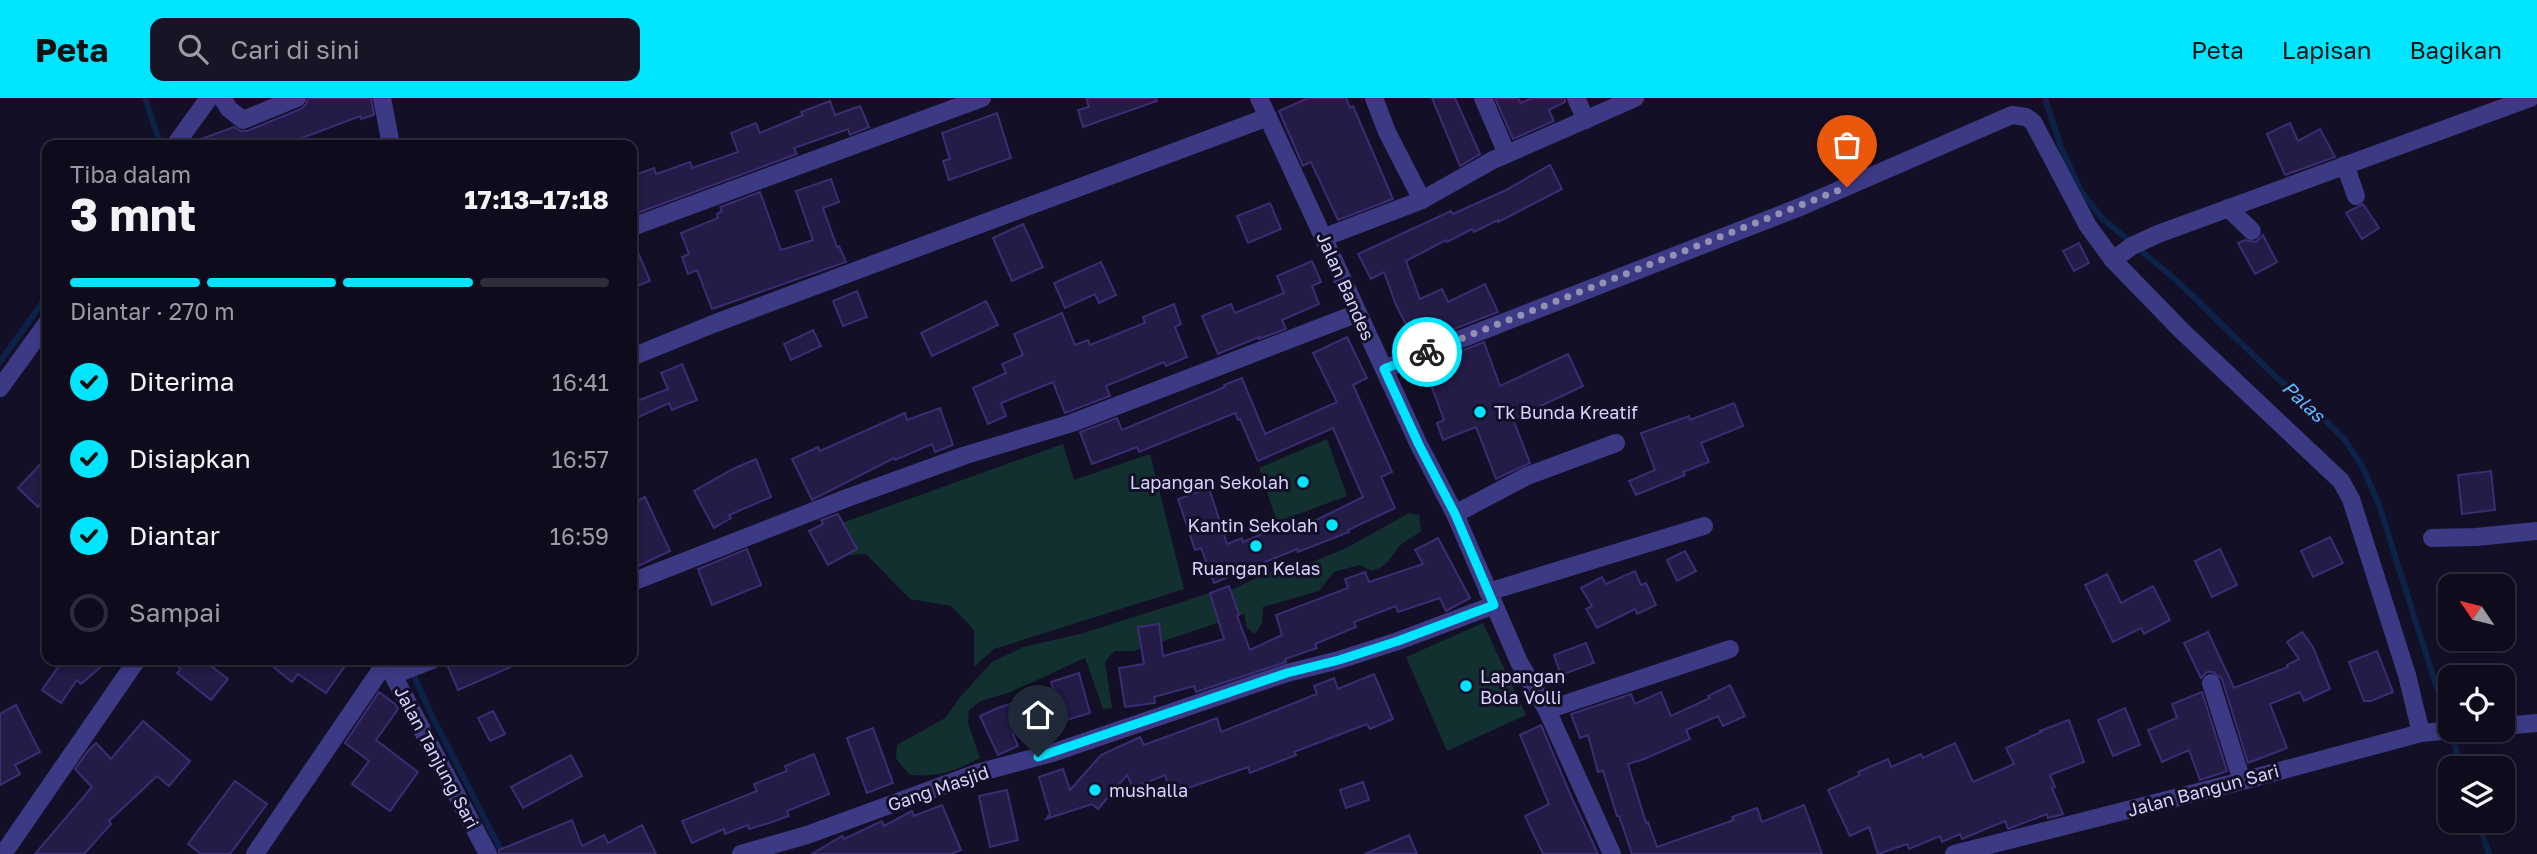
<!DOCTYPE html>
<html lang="id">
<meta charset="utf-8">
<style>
body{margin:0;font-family:"Golos Text",sans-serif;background:#171425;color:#f1f3f6;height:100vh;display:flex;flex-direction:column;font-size:26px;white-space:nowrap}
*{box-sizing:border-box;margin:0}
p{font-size:23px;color:#9b9ba3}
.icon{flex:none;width:38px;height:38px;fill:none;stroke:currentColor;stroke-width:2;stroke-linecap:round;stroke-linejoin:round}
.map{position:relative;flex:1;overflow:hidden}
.side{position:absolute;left:42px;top:42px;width:595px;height:525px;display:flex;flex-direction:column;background:#0e0b1c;border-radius:14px;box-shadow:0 4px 10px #0003,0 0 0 2px #2e2b3b}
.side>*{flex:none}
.needle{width:46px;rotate:305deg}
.buttons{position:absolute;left:2438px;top:476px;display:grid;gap:14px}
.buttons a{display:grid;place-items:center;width:77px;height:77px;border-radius:14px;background:#0e0b1c;box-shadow:0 4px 10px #0003,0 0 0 2px #2e2b3b;font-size:35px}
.pin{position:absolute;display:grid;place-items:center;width:60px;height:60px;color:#fff;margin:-72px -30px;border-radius:50% 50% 50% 0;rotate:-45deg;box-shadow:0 0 7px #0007}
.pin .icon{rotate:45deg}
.courier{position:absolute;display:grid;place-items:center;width:70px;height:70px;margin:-35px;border:5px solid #00e5ff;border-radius:50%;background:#fff;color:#222;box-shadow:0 2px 9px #0007}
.headline em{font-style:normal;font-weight:700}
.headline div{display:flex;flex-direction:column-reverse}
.headline{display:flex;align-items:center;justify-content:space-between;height:119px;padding:0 28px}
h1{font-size:46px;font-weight:700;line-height:52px}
.bar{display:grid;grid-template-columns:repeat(4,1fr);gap:10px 7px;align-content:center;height:84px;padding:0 28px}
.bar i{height:9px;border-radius:5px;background:#2e2b3b}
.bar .on{background:#00e5ff}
.bar p{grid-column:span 4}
ol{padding:0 28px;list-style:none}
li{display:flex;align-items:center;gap:21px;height:77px}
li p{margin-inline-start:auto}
li .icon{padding:7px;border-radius:50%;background:#00e5ff;color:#111;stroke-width:4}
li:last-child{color:#9b9ba3}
li i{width:38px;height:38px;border:4px solid #2e2b3b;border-radius:50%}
header{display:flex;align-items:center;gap:42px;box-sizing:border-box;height:98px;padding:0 35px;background:#00e5ff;color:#111}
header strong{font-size:33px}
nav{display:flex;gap:38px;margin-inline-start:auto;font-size:24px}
.search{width:490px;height:63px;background:#171425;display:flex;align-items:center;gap:18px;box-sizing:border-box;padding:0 24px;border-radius:14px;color:#9b9ba3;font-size:26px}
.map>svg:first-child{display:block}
.green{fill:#12302f}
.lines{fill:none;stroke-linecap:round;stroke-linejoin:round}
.stream{stroke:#0c2248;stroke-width:6}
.building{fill:#241b47;stroke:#3b2d73;stroke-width:2}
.minor{stroke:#3d3a85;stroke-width:18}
.tertiary{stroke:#3d3a85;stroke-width:18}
.done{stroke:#948fb3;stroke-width:7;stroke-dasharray:0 12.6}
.route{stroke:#00e5ff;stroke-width:9}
.poi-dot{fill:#00e5ff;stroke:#130f26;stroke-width:2.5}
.labels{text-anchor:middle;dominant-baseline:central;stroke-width:6;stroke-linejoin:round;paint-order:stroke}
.street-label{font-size:18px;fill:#d9d4ff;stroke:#130f26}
.poi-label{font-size:18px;fill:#d9d4ff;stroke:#130f26;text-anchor:start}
.water-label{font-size:19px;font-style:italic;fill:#62b6ff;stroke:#130f26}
</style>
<header>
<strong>Peta</strong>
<div class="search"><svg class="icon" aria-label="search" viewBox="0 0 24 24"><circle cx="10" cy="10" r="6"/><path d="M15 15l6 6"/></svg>Cari di sini</div>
<nav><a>Peta</a><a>Lapisan</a><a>Bagikan</a></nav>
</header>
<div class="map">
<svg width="2537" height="756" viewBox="0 0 2537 756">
<rect width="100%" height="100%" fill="#130f26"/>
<g class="green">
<path d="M1327 341 1347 398 1277 424 1259 370Z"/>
<path d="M1063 346 1074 382 1150 356 1184 491 994 551 974 569V532L951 508 910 501 866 456 836 458 826 465 811 436Z"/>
<path d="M1409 415 1419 417 1421 433C1414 439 1402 444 1397 451 1389 462 1386 469 1372 473L1359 467 1334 474 1319 493 1263 509 1262 525 1255 536 1247 530 1244 516 1134 553H1114L1105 564 1112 610 1103 611 1085 560 1011 594 981 603 969 612 968 625 980 660C953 674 940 679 910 677L896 661 897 647 945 620 961 598 992 564 1023 549 1080 536 1210 495 1231 492 1271 473 1310 465 1348 449Z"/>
<path d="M1483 525 1526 617 1447 653 1406 559Z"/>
</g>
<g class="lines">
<g class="stream">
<path d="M145 0 159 42 156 47"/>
<path d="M2045 0 2061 50 2081 93 2102 120 2177 183 2277 280 2318 315 2345 342 2363 370 2379 407 2462 670"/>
<path d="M0 264 47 198"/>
<path d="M407 562 431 616 503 756"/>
<path d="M2478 723 2489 756"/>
</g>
</g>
<g class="building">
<path d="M308 0H371L374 17 361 21 360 18 291 44 292 47H190V45L234 29 241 33H247L301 11 306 6Z"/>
<path d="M1086 0H1156L1157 3 1083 29 1078 12 1089 9Z"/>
<path d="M1308 0H1346L1350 10 1353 8 1393 101 1338 122 1311 64 1303 68 1279 13Z"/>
<path d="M1432 0H1455L1480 56 1460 68Z"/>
<path d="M1495 0H1518L1521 5 1532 0H1565V4L1549 12 1554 23 1513 41Z"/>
<path d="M830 3 835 17 860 8 869 29 850 37 848 31 794 50 797 56 632 117V78L654 70 656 76 690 64 692 70 738 54 731 35 756 25 760 35 803 17 801 14Z"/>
<path d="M997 15 1011 60 949 82 943 63 950 61 942 35Z"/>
<path d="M2290 25 2298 43 2320 31 2335 59 2285 77 2267 36Z"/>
<path d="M1550 67 1562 91 1498 124V122L1474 134 1472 131 1447 144 1446 142 1406 163 1420 201 1442 191 1448 204 1485 186 1498 214 1416 246 1396 207 1384 174 1371 181 1358 156 1451 113 1453 116 1504 93Z"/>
<path d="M831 81 839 104 823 110 837 149 839 148 846 164 712 211 697 172 688 176 682 159 689 156 681 135 718 120 717 116 722 113 720 109 760 94 781 152 813 142 796 93Z"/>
<path d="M1270 105 1281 131 1248 145 1237 118Z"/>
<path d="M2363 106 2379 130 2362 141 2346 115Z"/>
<path d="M1023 126 1043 169 1012 183 993 140Z"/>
<path d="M2263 137 2277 164 2255 176 2238 145 2245 142 2256 144Z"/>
<path d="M632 140 650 183 632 190Z"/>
<path d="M2079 145 2089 165 2074 173 2063 153Z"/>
<path d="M1312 163 1321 184 1312 188 1319 206 1282 222 1286 231 1259 241V239L1218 256 1202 218 1231 206 1235 215 1284 195 1277 178Z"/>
<path d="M1101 164 1116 197 1099 205 1095 196 1065 210 1054 185Z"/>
<path d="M857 193 867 219 843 228 833 203Z"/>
<path d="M986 203 998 227 932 258 921 235Z"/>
<path d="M1174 206 1181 226 1175 229 1187 259 1166 268 1164 264 1106 288 1110 298 1065 315 1053 284 1001 305 1006 318 988 326 973 290 1006 275 1002 266 1023 257 1014 236 1062 215 1075 247 1088 242 1090 247 1145 225 1143 219Z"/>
<path d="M813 232 821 248 791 262 784 246Z"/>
<path d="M1347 239 1367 280 1353 287 1392 374 1381 379 1395 410 1348 432 1349 434 1298 454 1297 451 1214 485 1201 450 1195 452 1178 401 1209 390 1227 446 1242 440 1243 444 1284 427 1285 430 1311 421 1312 424 1363 399 1333 330 1258 363 1240 321 1238 322 1235 315 1139 354 1137 349 1092 366 1080 334 1117 320 1122 332 1225 289 1224 287 1242 280 1265 336 1337 304 1313 255Z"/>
<path d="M1484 244 1500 288 1568 256 1583 288 1513 321 1530 365 1496 381 1476 329 1443 342 1437 325 1444 322 1424 268Z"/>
<path d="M682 266 697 302 672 312 669 305 632 322V305L668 291 661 275Z"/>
<path d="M1734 305 1743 328 1701 345 1709 364 1683 374 1685 377 1636 397 1629 383 1655 372 1641 335 1689 318 1690 322Z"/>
<path d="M940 310 953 347 935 354 932 346 895 362 894 360 812 402 792 361 818 349 820 353 905 315 907 322Z"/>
<path d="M47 359V399L38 409 18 390Z"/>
<path d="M756 361 771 399 729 417 731 420 714 430 694 393 735 370Z"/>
<path d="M2491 373 2495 412 2462 416 2458 377Z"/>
<path d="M645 399 670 453 632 471V406Z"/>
<path d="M838 416 857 451 828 467 809 433 823 426 821 422Z"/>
<path d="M2330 439 2343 465 2313 479 2301 453Z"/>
<path d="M1438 440 1470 500 1446 513 1440 500 1398 514 1396 508 1354 524 1356 529 1315 546 1317 550 1285 561 1286 564 1196 594 1194 588 1154 599 1155 605 1125 609 1119 570 1144 566 1138 529 1159 526 1163 558 1224 541 1210 495 1229 488 1239 517 1237 518 1250 552 1282 537 1276 517 1348 490 1345 481 1365 474 1369 484 1423 466 1415 452Z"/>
<path d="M747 451 761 487 712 507 698 471Z"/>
<path d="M2220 451 2237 487 2212 499 2195 463Z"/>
<path d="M1685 453 1696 473 1677 483 1667 462Z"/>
<path d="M1635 473 1641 487 1646 485 1656 507 1637 516 1635 511 1597 530 1586 511 1592 508 1581 490 1602 479 1606 486Z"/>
<path d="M2107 476 2121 505 2153 488 2170 522 2144 536 2141 530 2113 544 2085 487Z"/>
<path d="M2208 534 2234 590 2288 569 2287 567 2299 561 2287 544 2302 534 2313 549 2330 591 2304 603 2300 594 2270 606 2287 650 2248 665 2222 581 2213 574H2207L2201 580 2184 545Z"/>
<path d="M1586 545 1594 565 1561 577 1554 557Z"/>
<path d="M2377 553 2393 594 2371 603H2364L2349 564Z"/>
<path d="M63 562H109L81 586 77 582 61 605 42 592Z"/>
<path d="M170 562H203L228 581 211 602 177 575 181 571Z"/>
<path d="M265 562H349L326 595 298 576 292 584Z"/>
<path d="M445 562H527L458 592Z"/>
<path d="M1079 575 1090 615 1063 623 1062 620 1013 636 1018 648 998 657 980 618 1000 609 1054 593 1051 584Z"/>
<path d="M1374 576 1393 621 1370 631 1367 626 1294 654 1296 657 1250 675 1248 669 1171 696 1165 677 1133 690 1127 677 1098 711 1092 706 1046 721 1050 716 1039 679 1063 671 1070 692 1101 657 1140 639 1144 647 1217 620 1221 634 1317 596 1314 588 1334 580 1338 591Z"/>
<path d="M1730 587 1745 618 1723 628 1718 618 1686 632 1690 641 1644 661 1628 666 1646 725 1648 724 1657 749 1734 722 1732 719 1757 710 1762 724 1804 707 1822 756H1632L1619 718H1617L1603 673 1598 674 1588 637 1580 640 1571 616 1631 596 1635 606 1661 594 1671 618 1710 600 1708 598Z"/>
<path d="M379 594 395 606 398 611 376 642 418 674 390 713 352 686 369 663 345 645Z"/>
<path d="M2202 594 2227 673 2200 682 2189 652 2162 664 2148 632 2177 620 2172 606Z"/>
<path d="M16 607 40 654 15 667 20 676 0 687V616Z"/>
<path d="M2125 610 2140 647 2113 658 2098 622Z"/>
<path d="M493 613 505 636 490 643 478 620Z"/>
<path d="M2069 622 2084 664 2050 677 2055 689 2052 690 2063 716 2060 717 2048 720 2047 716 2008 731 2005 723 1962 741 1960 736 1942 744 1940 738 1909 751 1907 746 1878 756 1869 729 1850 738 1828 692 1860 677 1858 674 1888 661 1891 669 1921 656 1923 660 1955 645 1973 684 2014 666 2006 650 2041 634 2040 633Z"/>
<path d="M143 623 190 663 169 688 157 678 109 723 111 726 84 756H35L92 689 75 671 88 653 96 645 111 661Z"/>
<path d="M1541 627 1571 698 1598 756H1543L1525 718 1549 706 1520 637Z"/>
<path d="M873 630 893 685 867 695 847 640Z"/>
<path d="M814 656 829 696 787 713 789 718 769 725 749 731 748 727 725 736 724 731 692 745 682 723 757 693 754 686 787 673 785 668Z"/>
<path d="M571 657 582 678 523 710 511 689Z"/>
<path d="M235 683 267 706 230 756H201L188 746Z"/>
<path d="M1363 684 1369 702 1346 710 1340 692Z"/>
<path d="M1007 692 1018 742 990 749 979 698Z"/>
<path d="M942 707 961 752 950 756H812L842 738 844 741 882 723 884 728 912 713 914 718Z"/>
<path d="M572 722 582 748 604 737 608 745 642 727 656 756H499V752Z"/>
<path d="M1409 737 1417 756H1365Z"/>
</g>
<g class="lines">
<g class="minor">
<path d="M222 0 229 11 243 22 297 0"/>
<path d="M382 0 391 47"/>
<path d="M1259 0 1419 347 1455 416 1519 564 1547 612 1612 756"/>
<path d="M1374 0 1387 34 1422 102"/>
<path d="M1483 0 1507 56"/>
<path d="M1576 0 1586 22"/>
<path d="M2345 67 2356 98"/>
<path d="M2228 110 2252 133"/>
<path d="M632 129 982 0"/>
<path d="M1325 139 1422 102 1493 62 1635 0"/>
<path d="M2113 162 2132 148 2158 136 2530 0"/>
<path d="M632 259 713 226 1268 19"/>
<path d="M1384 271 1800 109 2012 17 2026 19 2033 24 2088 128 2113 162 2182 233 2341 383 2351 401 2407 577 2421 635"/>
<path d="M1455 416 1527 378 1616 345"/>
<path d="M2432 440 2476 439 2537 433"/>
<path d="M632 484 847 400 966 357 1072 325 1358 215"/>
<path d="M1488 494 1704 428"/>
<path d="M385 562 488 756"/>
<path d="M393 577 432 562"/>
<path d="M2211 585 2242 683"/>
<path d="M1547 612 1730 551"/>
<path d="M2502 628 2537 625"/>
<path d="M3 756 137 562"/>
<path d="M255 756 386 564"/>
<path d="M741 756 807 737 977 675 1052 655 1287 575 1339 562 1398 543 1494 507"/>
<path d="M1954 756 2242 683 2421 635 2452 632"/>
</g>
<g class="tertiary">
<path d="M175 47 209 0"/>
<path d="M0 290 47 225"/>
</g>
</g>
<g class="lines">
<path class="done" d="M1427 254 1847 89"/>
<path class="route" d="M1038 659 1287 575 1339 562 1398 543 1494 507 1455 416 1419 347 1384 271 1427 254"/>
</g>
<g class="poi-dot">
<circle cx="1480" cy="314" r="7"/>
<circle cx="1303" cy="384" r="7"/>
<circle cx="1332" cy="427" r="7"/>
<circle cx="1256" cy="448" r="7"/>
<circle cx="1466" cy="588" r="7"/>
<circle cx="1095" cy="692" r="7"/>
</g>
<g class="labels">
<g class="street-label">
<text transform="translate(1346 188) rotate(66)">Jalan Bandes</text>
<text transform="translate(437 659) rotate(62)">Jalan Tanjung Sari</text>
<text transform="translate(938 690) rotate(-19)">Gang Masjid</text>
<text transform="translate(2203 692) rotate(-15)">Jalan Bangun Sari</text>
</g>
<g class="poi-label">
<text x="1494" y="314">Tk Bunda Kreatif</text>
<text x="1289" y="384" text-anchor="end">Lapangan Sekolah</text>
<text x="1318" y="427" text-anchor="end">Kantin Sekolah</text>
<text x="1256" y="470" text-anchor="middle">Ruangan Kelas</text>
<text x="1480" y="578">Lapangan<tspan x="1480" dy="21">Bola Volli</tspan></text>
<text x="1109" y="692">mushalla</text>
</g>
<g class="water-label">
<text transform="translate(2304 303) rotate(43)">Palas</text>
</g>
</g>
</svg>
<div class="buttons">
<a><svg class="needle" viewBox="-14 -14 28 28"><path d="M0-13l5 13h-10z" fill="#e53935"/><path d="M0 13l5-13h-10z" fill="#9b9ba3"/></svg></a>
<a><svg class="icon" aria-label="locate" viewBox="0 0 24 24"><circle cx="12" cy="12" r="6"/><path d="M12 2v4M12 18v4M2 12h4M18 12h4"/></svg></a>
<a><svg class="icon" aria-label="layers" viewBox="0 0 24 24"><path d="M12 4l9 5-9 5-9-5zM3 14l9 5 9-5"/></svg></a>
</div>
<div class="pin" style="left:1847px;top:89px;background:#ea580c"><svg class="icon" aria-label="bag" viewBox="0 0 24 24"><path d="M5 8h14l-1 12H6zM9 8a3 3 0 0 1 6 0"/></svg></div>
<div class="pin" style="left:1038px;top:659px;background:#1f2937"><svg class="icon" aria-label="home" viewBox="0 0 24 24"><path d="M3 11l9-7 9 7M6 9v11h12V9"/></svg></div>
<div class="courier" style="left:1427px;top:254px"><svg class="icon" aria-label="bike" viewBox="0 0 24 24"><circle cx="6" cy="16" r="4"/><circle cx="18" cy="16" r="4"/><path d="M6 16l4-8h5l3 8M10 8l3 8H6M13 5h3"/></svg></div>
<section class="side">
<div class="headline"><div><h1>3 mnt</h1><p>Tiba dalam</p></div><em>17:13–17:18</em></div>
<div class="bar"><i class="on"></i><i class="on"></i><i class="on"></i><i></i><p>Diantar · 270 m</p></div>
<ol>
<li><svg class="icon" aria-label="check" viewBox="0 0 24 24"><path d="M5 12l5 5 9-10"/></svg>Diterima<p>16:41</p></li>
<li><svg class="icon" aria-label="check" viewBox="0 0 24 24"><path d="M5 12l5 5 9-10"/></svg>Disiapkan<p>16:57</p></li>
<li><svg class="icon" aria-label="check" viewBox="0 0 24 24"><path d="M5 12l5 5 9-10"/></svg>Diantar<p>16:59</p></li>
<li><i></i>Sampai</li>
</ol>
</section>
</div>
